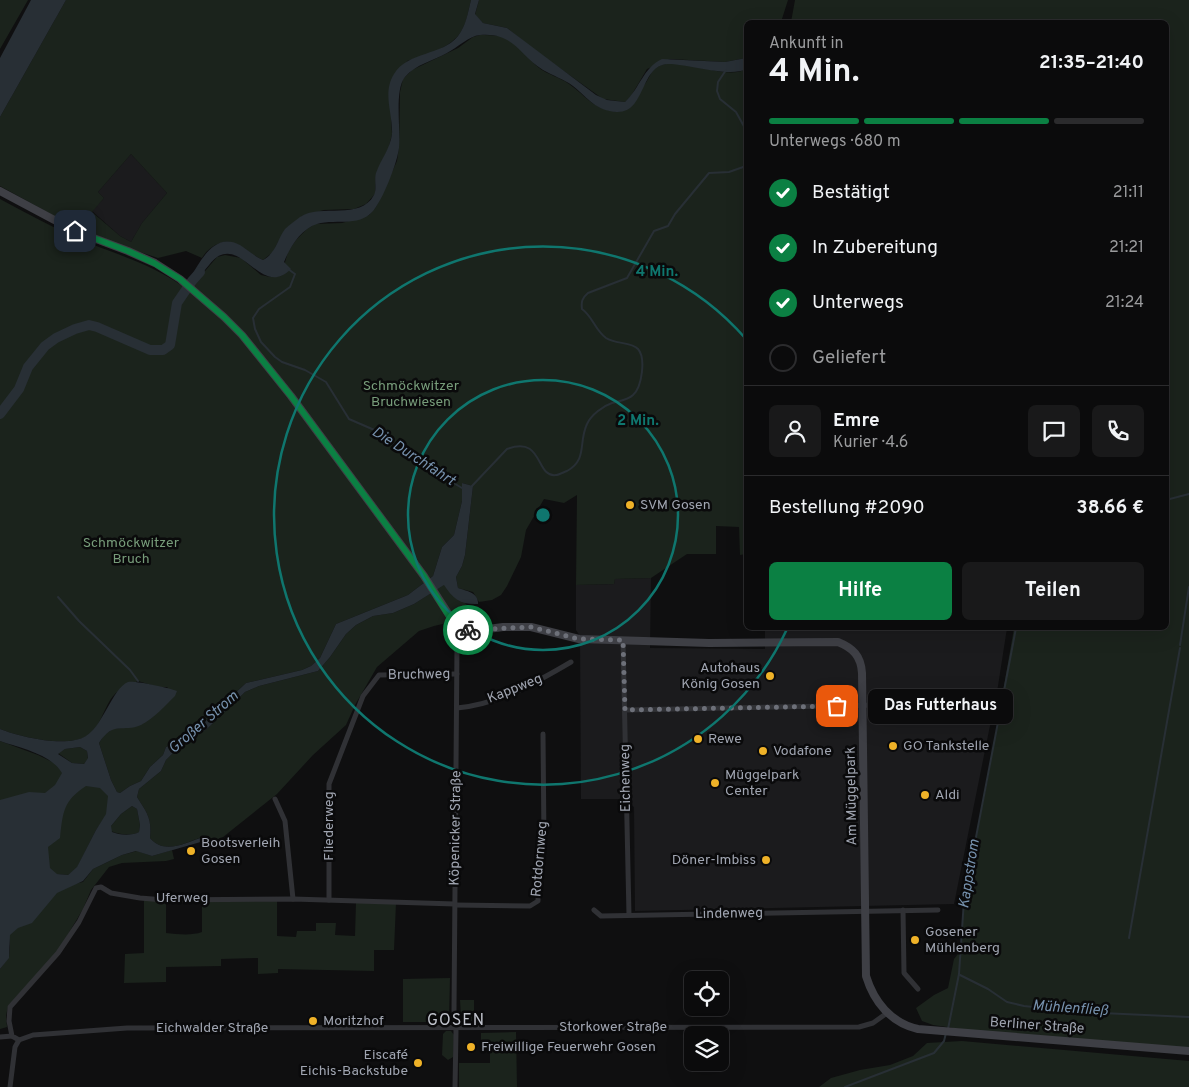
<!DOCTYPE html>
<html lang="de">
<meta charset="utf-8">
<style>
body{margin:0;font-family:Overpass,sans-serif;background:#19191a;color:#f1f3f6;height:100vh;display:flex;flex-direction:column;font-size:19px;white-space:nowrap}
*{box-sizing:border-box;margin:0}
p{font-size:16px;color:#9a9b9d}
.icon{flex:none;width:28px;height:28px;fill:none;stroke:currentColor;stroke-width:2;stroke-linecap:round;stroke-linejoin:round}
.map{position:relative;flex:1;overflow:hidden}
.side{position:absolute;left:744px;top:20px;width:425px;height:610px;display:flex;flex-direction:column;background:#0b0b0c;border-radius:8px;box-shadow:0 5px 20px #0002,0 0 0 1px #2b2b2d}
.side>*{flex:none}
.buttons{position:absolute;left:684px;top:971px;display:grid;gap:10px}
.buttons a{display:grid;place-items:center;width:45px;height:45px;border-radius:8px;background:#0b0b0c;box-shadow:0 5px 20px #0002,0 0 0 1px #2b2b2d;font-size:25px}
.pin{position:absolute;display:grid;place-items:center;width:42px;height:42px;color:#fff;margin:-21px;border-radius:10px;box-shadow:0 2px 8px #0006}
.courier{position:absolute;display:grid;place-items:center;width:50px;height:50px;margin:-25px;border:4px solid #0b8043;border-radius:50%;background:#fff;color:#222;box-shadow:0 1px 6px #0007}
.bubble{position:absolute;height:35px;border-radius:8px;background:#0b0b0c;box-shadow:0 5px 20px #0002,0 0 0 1px #2b2b2d;font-size:16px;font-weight:700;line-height:35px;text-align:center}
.overview em{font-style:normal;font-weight:700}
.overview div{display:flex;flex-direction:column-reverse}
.overview{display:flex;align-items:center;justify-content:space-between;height:85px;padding:0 25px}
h1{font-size:32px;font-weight:700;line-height:38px}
.bar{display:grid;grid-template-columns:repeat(4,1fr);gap:8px 5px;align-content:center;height:60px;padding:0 25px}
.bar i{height:6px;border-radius:4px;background:#2b2b2d}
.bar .on{background:#0b8043}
.bar p{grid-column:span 4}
.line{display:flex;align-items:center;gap:12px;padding:0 25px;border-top:1px solid #2b2b2d}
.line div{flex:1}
.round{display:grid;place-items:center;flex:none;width:52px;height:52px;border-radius:8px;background:#19191a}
ol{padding:0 25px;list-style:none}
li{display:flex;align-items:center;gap:15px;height:55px}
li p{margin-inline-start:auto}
li .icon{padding:5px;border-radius:50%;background:#0b8043;color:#fff;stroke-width:4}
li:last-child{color:#9a9b9d}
li i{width:28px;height:28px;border:2px solid #2b2b2d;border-radius:50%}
.cta{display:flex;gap:10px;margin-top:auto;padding:10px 25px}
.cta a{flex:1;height:58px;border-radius:8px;background:#0b8043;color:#fff;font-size:20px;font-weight:700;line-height:58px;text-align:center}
.cta a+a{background:#19191a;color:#f1f3f6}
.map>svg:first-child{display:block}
.built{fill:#1b1b1d}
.green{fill:#1b231c;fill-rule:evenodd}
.water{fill:#282f35;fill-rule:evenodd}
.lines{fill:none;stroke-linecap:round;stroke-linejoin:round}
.stream{stroke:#282f35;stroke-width:2}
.river{stroke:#282f35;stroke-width:10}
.minor{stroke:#303135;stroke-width:5}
.secondary{stroke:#3e3f45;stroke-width:8}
.done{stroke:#6d7079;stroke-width:5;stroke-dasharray:0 9}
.route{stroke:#0b8043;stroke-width:6}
.ring{fill:none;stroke:#0f766e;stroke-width:2.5}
.poi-dot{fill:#efb228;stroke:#0a0a0b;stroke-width:2}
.labels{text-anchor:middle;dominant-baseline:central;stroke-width:5;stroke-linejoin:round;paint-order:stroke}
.park-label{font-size:14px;fill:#779c7a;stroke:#0a0a0b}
.poi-label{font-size:14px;fill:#a0a5b1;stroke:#0a0a0b;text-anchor:start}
.street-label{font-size:14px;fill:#a0a5b1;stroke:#0a0a0b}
.water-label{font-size:15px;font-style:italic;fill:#7691ad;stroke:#0a0a0b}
.quarter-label{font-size:16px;letter-spacing:1px;fill:#c1c4cd;stroke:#0a0a0b}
.centre{fill:#0f766e;stroke:#0a0a0b;stroke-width:2.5}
.ring-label{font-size:15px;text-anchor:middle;font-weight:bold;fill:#0f766e;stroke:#0a0a0b;stroke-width:5;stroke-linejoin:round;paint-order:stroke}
</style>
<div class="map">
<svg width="1189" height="1087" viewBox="0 0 1189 1087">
<rect width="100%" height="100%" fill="#0f0f10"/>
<g class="built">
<path d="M131 154 167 193 142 223 131 242 120 236 92 211 104 198 98 192Z"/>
<path d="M651 578 650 648 765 649V628H1007L998 686 954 904 635 911 634 807 621 799H581L580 636 576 630V585L614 584 615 579Z"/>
</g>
<g class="green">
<path d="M0 0H28L0 49Z"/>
<path d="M66 0H471C468 12 466 28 457 37 445 50 424 56 407 61L391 117 392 134 389 147 376 174 375 194 366 204 354 209 324 210 302 216 278 242 273 252 263 260C248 254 237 237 220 243 212 246 206 251 202 258L186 251 158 258 131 249 71 225 0 186V117ZM131 154 167 193 142 223 131 242 120 236 92 212 104 198 98 192Z"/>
<path d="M479 0H788L781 22H746V58L725 62 670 59 647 69 631 96 625 102 603 99 533 49 507 28 483 23 475 15Z"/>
<path d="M795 0H1189V1048L974 1031 933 1025 922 1021 916 1008 934 995 948 988 954 959 958 954H961L964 900 988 778 1014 628H1166V22H791Z"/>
<path d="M480 35C486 35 493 35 500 36 517 40 528 61 542 70 552 76 564 79 573 87 591 101 594 109 619 112 628 103 637 94 645 84 649 79 651 71 656 68 676 53 724 82 746 69V554L740 555 739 527 716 526V554H687L651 578 615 579 614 584 576 585 577 495 564 503 544 499 526 530 521 557 507 586 501 595 492 600 479 602 473 592 458 588 456 577 462 566 465 555 473 486 462 483V501L454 535 442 547 433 576 408 595 336 624 320 658 311 666 302 670 246 683 188 737 166 747 163 755 150 767 141 781 130 786 120 793 117 792 111 780 99 743 104 735 113 729 128 727 168 687H158L138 681C131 684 123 688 117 692 104 703 102 727 87 736 67 748 20 737 0 729V199C26 213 52 227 79 239 117 255 157 265 190 292L194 284 217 257 225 255 241 258 261 275 270 277 281 276 288 252 296 240 307 229 315 224 342 223 369 215 376 207 397 161 399 147 400 92 403 79 412 70 458 48 473 37Z"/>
<path d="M445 584 467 605H472L451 622 434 626 419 631 377 667 355 705 346 725 313 755 277 794 208 849 202 837C185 843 164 855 150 838 152 818 147 813 137 797L139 789 161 771 166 760 176 750 208 728 245 692 259 686 318 671 330 657 346 634 356 625 373 616 393 613 414 604Z"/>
<path d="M0 741 38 755 111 791 107 814 96 830 77 868 68 875 57 874 0 897Z"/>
<path d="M80 747 87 751 88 759 84 764 72 763 58 753 65 749Z"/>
<path d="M132 806 137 809 140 825 139 832C132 836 119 835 111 831V826L121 814Z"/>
<path d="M172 850 174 859 166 861 122 863 109 867 91 890 83 909 58 951 8 1006 6 1016 7 1027 0 1029V969L9 957 10 947 9 934 46 890 83 882 93 869 122 855 137 851 152 856Z"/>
<path d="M144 900 166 902V933C177 934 191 936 202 932V900H277V936L296 937 297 931H316V923H336L335 935 355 936 356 902 396 903 394 950H374V971L278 969V973L258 974V958L221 959V966L166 967V982L124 983 125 954 144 953Z"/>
<path d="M450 978 449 1022H403V979Z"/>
<path d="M460 1000H474V1021H467L461 1017Z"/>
<path d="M446 1031H451L454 1035 453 1057 448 1060 442 1055 443 1034Z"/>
<path d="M516 1032 517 1087H459V1063H490V1049H481V1033Z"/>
<path d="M962 1041 1189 1061V1087H819L831 1078 860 1070 890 1065 913 1056 927 1043Z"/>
</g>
<g class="water">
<path d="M31 0H66L0 117V58Z"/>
<path d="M471 0H479L475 14 483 23 507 28 596 95 607 100 625 102C640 88 643 68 662 59L725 62 746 58V69C731 78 688 64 668 64 640 65 646 113 617 112 596 111 588 98 573 86 564 79 553 76 543 70 519 55 514 32 480 35 469 36 457 48 447 53 433 61 416 64 405 77 394 90 401 130 399 148 397 163 385 194 376 207 362 229 338 218 317 224 301 229 290 247 284 262L291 269C262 298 244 240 217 257 210 262 200 277 194 284L189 280C200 262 214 231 240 245 248 250 254 256 263 260 276 253 277 240 285 229 289 225 295 221 300 217 321 203 360 221 374 195 377 189 374 179 376 173 381 159 390 149 392 134 393 114 382 93 394 74 408 51 442 56 458 36 466 26 468 12 471 0Z"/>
<path d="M462 483 473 486 465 555 462 566 456 577 458 588C467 591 479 593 478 604 461 605 453 599 444 585L414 604 393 613 373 616 356 625 346 634 330 657 318 671 259 686 245 692 208 728 176 750 166 760 161 771 139 789 137 797C147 813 152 818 150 838 164 855 185 843 203 837L204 841 152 856 136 851 122 855 93 869 83 881 57 893 32 923 18 928 10 935 9 958 0 969V800L29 792 45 793 55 785 62 773C51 754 20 748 0 741V729C20 737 67 748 86 736 96 730 103 715 109 705 113 698 120 685 128 682 133 680 171 688 177 691L175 696C165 706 154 718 141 725 123 733 114 720 99 743L111 780 117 792 120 793 130 786 141 781 150 767 163 755 166 747 188 737 246 683 302 670 311 666 320 658 336 624 408 595 433 576 442 547 454 535 462 501ZM80 747 87 751 88 758 84 764 72 763 58 754 65 749ZM86 786 100 788 108 796 106 814 96 830 77 867 68 875 57 874 50 868 48 847 60 838C63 812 63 801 86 786ZM132 806 137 809 140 825 139 832C132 836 119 835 112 832L111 826 121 814Z"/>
</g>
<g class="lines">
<g class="stream">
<path d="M726 70 718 82 717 91 720 99 736 112 746 130"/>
<path d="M288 269 295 274 290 287 259 309 253 318 255 329 261 342 275 357 282 362 305 370 326 382 349 419 379 432 413 459 462 488"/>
<path d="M471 487 507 449C544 435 535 478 556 475 559 475 564 472 567 471 588 459 578 443 587 424 591 415 603 406 612 403 619 401 628 400 633 395 642 387 646 358 638 349 632 342 615 344 606 338 595 330 593 317 582 309 581 302 582 298 588 293L627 278 654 231 668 226 675 214 709 173 729 172 746 166"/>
<path d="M1166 500 1189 494"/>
<path d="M58 597 79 621 130 670 138 681"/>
<path d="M1180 645 1189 587"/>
<path d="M1129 938 1180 648"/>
<path d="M960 975 988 989 1007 1002 1024 1006 1080 1012 1189 1017"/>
<path d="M948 1029 959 974 964 900 1016 628"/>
<path d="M845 1087 934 1053 944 1041 946 1033"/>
</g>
<path class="river" d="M0 414 19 389 28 367 45 346 56 338 75 329 89 325 97 327 150 350H163L170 345 177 303 192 281 200 272"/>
<g class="minor">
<path d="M623 640 629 915"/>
<path d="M457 708C497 705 537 682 571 662"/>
<path d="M625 710 932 704"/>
<path d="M275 799 285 821 293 899"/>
<path d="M329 900V784L363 696 379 675 457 674"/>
<path d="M455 905 530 906 538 901 539 864 544 842 543 734"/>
<path d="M594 910 601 916 938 910"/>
<path d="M903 910 904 973 918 989"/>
<path d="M0 1037 12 1036"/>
<path d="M19 1040 12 1036 9 1021 10 1007 58 953 79 922 96 888 101 887 111 893 140 898 164 900 293 899 455 904"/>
<path d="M10 1087 15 1047 19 1040 33 1035 127 1028 859 1027 873 1023 887 1013"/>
<path d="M455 1087 456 1031 454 1010 457 645 464 629"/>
</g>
<path class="secondary" d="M0 191 75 231 128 251 155 263 180 279 224 317 242 335 291 396 424 576 451 618 464 629 473 631 503 627H531L579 639 709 643 838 642C853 648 861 656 862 673L866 976C874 1002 891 1023 918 1029L1189 1051"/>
</g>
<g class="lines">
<path class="done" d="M468 630 531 627 579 639 623 640 625 710 837 706"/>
<path class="route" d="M75 231 128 251 154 263 180 279 224 317 242 335 291 396 424 576 450 618 458 626 468 630"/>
</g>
<g class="ring">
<circle cx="543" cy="515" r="135"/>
<path d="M787 629A269 269 0 1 1 746 339"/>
</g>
<g class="poi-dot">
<circle cx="630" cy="505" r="5"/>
<circle cx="770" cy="676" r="5"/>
<circle cx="698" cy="739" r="5"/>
<circle cx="893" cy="746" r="5"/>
<circle cx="763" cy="751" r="5"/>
<circle cx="715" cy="783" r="5"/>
<circle cx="925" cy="795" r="5"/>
<circle cx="191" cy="851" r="5"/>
<circle cx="766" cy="860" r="5"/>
<circle cx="915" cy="940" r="5"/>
<circle cx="313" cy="1021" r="5"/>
<circle cx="471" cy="1047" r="5"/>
<circle cx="418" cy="1063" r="5"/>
</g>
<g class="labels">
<g class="park-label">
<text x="411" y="386">Schmöckwitzer<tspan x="411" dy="16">Bruchwiesen</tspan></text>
<text x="131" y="543">Schmöckwitzer<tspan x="131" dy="16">Bruch</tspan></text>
</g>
<g class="poi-label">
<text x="640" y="505">SVM Gosen</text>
<text x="760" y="668" text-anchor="end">Autohaus<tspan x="760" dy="16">König Gosen</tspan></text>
<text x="708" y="739">Rewe</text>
<text x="903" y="746">GO Tankstelle</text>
<text x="773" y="751">Vodafone</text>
<text x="725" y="775">Müggelpark<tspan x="725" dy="16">Center</tspan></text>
<text x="935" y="795">Aldi</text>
<text x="201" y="843">Bootsverleih<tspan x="201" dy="16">Gosen</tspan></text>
<text x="756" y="860" text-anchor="end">Döner-Imbiss</text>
<text x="925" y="932">Gosener<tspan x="925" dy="16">Mühlenberg</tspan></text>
<text x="323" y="1021">Moritzhof</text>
<text x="481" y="1047">Freiwillige Feuerwehr Gosen</text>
<text x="408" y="1055" text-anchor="end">Eiscafé<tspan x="408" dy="16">Eichis-Backstube</tspan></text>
</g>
<g class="street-label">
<text transform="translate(419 675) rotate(-1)">Bruchweg</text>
<text transform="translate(515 689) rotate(-22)">Kappweg</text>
<text transform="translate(626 778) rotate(-91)">Eichenweg</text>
<text transform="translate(852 796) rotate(-91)">Am Müggelpark</text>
<text transform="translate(329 826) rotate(-90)">Fliederweg</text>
<text transform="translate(456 828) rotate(-89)">Köpenicker Straße</text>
<text transform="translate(540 859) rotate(-85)">Rotdornweg</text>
<text x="182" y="898">Uferweg</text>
<text transform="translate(729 914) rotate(-1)">Lindenweg</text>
<text transform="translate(1037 1026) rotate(4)">Berliner Straße</text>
<text x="613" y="1027">Storkower Straße</text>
<text x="212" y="1028">Eichwalder Straße</text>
</g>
<g class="water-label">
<text transform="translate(413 457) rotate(33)">Die Durchfahrt</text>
<text transform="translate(204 723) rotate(-41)">Großer Strom</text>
<text transform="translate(970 874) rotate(-81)">Kappstrom</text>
<text transform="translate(1070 1009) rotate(4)">Mühlenfließ</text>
</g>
<g class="quarter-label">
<text x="456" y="1021">GOSEN</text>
</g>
</g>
<circle cx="543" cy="515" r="8" class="centre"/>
<g class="ring-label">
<text x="657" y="276">4 Min.</text>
<text x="638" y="425">2 Min.</text>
</g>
</svg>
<div class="buttons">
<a><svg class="icon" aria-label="locate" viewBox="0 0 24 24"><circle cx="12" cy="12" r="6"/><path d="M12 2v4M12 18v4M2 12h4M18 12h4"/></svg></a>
<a><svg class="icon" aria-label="layers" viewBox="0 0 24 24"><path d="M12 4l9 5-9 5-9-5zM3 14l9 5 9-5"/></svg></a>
</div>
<div class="pin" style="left:837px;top:706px;background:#ea580c"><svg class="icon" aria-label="bag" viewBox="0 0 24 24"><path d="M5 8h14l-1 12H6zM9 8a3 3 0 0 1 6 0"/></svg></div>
<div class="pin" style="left:75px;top:231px;background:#1f2937"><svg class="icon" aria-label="home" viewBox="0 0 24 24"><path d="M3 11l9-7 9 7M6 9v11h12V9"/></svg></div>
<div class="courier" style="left:468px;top:630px"><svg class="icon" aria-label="bike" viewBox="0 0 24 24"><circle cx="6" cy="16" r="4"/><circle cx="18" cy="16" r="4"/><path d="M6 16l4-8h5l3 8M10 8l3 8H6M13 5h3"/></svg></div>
<div class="bubble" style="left:868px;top:689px;width:145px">Das Futterhaus</div>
<section class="side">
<div class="overview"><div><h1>4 Min.</h1><p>Ankunft in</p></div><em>21:35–21:40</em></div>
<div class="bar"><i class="on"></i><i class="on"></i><i class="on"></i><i></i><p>Unterwegs · 680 m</p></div>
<ol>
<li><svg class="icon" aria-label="check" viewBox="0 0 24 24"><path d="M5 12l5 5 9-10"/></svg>Bestätigt<p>21:11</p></li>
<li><svg class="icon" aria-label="check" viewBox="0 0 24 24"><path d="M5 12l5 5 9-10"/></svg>In Zubereitung<p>21:21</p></li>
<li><svg class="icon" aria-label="check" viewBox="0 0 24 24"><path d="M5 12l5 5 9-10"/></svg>Unterwegs<p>21:24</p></li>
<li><i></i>Geliefert</li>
</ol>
<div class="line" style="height:90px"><a class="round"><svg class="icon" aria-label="person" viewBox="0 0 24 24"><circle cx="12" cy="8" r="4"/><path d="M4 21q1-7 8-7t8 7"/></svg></a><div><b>Emre</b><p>Kurier · 4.6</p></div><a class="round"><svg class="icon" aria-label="chat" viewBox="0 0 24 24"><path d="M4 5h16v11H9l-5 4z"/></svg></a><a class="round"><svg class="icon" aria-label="phone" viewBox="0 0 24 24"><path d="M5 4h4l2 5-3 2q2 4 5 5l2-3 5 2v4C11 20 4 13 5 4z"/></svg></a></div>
<div class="line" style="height:65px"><div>Bestellung #2090</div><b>38.66 €</b></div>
<div class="cta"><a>Hilfe</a><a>Teilen</a></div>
</section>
</div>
